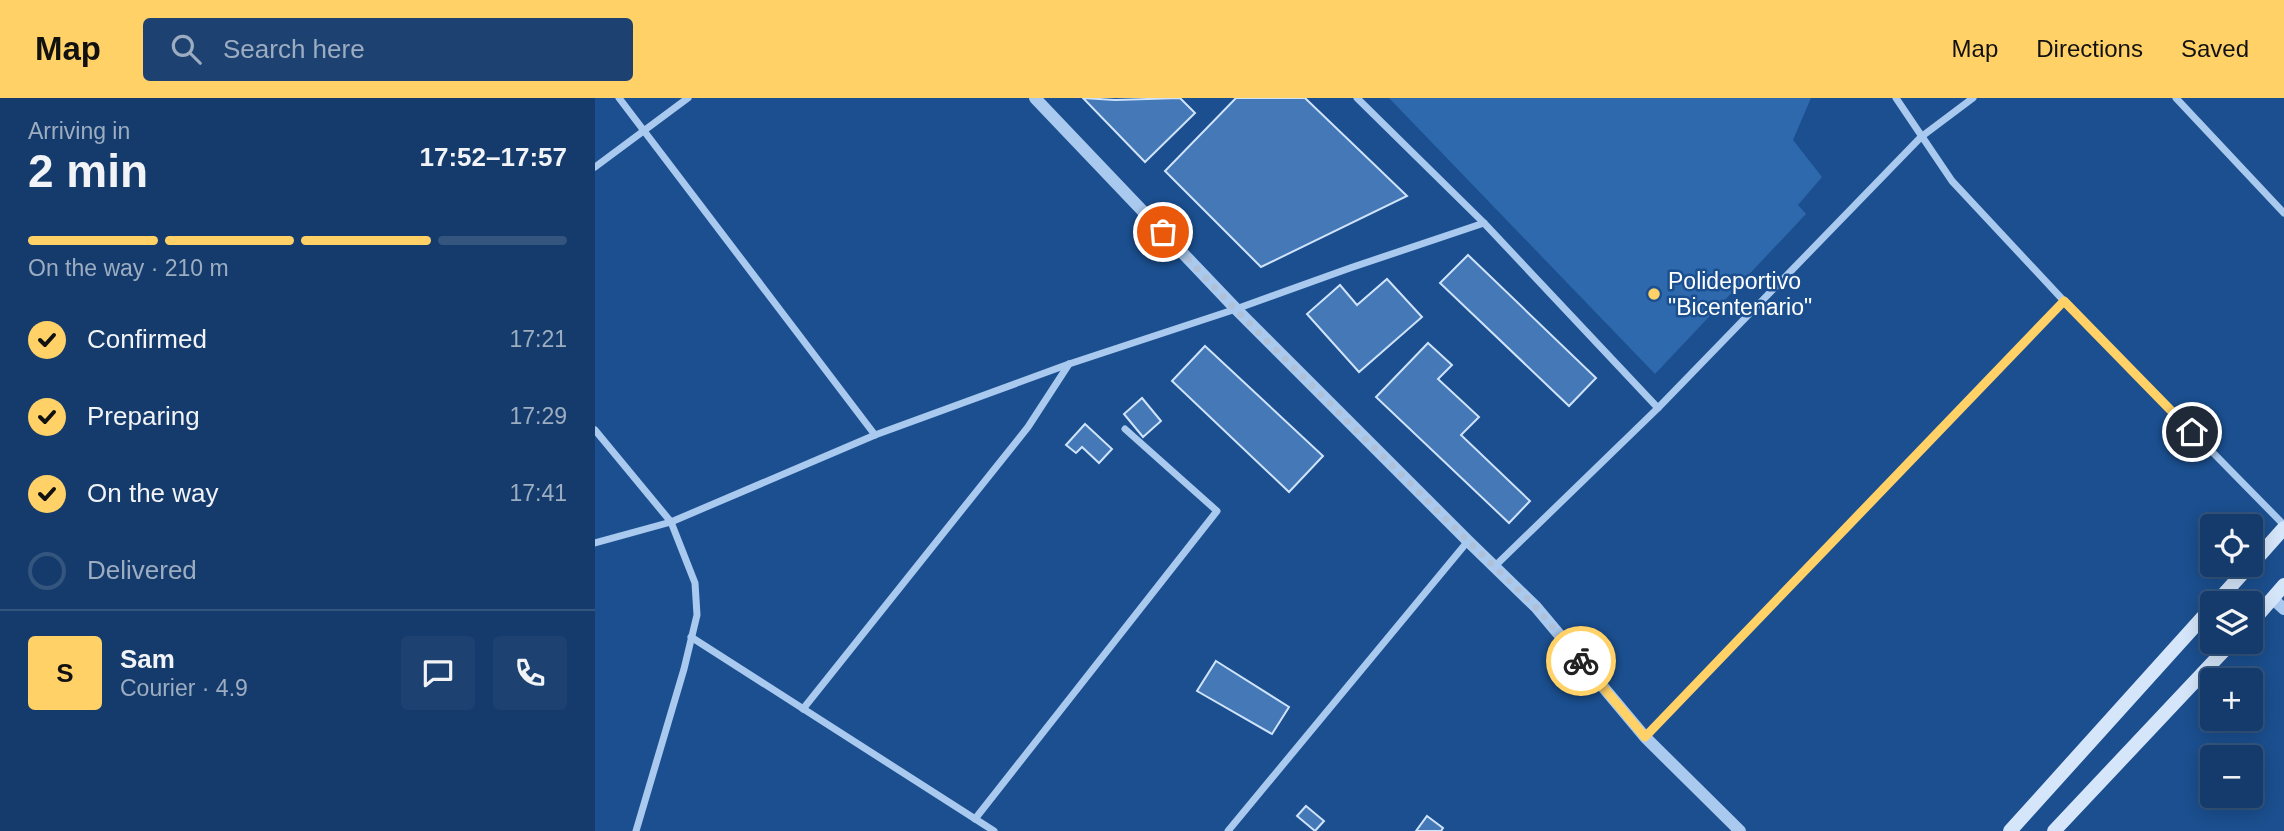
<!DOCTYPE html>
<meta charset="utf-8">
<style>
body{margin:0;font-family:Arial,sans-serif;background:#1d4271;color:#f1f3f6;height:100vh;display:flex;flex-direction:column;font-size:26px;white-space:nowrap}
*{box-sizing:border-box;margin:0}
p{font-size:23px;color:#9dadc1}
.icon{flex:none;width:38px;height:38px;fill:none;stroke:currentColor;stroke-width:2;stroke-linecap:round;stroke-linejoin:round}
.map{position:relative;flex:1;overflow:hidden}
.sheet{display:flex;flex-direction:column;background:#143b6b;width:595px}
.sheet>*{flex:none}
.fabs{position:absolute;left:1605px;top:416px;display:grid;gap:14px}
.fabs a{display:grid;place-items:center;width:63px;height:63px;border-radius:7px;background:#143b6b;box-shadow:0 4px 18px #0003,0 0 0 2px #33557e;font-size:35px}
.pin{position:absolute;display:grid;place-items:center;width:60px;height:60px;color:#fff;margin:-30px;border:4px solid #fff;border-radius:50%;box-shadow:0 2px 7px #0007}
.courier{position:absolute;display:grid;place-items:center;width:70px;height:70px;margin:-35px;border:5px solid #ffd166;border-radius:50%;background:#fff;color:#222;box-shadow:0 2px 9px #0007}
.headline em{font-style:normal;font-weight:700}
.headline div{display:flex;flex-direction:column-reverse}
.headline{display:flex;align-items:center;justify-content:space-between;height:119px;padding:0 28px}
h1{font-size:46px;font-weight:700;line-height:52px}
.bar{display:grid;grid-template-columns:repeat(4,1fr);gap:10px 7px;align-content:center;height:84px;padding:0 28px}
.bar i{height:9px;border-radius:5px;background:#33557e}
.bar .selected{background:#ffd166}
.bar p{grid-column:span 4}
.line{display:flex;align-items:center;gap:18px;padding:0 28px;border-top:2px solid #33557e}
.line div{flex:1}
.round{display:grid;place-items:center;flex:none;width:74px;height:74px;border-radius:7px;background:#1d4271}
ol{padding:0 28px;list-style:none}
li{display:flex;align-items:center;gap:21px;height:77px}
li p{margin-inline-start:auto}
li .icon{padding:7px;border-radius:50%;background:#ffd166;color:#111;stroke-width:4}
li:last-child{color:#9dadc1}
li i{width:38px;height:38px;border:4px solid #33557e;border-radius:50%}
header{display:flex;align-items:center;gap:42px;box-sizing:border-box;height:98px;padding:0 35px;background:#ffd166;color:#111}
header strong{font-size:33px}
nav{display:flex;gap:38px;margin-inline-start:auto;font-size:24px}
.search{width:490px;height:63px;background:#1d4271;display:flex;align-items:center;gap:18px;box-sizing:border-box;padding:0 24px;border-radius:7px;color:#9dadc1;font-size:26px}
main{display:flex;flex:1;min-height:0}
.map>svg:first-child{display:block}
.green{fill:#2e69ad}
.building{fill:#4478b7;stroke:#cfe3fa;stroke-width:2}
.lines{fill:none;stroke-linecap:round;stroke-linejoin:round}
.minor{stroke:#a9c9ee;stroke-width:7}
.tertiary{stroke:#a9c9ee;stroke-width:12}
.secondary{stroke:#d6e6fa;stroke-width:14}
.done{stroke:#afc1d8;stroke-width:7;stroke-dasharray:0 12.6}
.route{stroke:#ffd166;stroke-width:9}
.poi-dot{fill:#ffd166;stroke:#1b4f8f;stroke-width:2.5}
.labels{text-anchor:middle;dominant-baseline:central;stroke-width:5;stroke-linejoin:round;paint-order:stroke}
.poi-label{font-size:23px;fill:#fff;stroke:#1b4f8f;text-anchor:start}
</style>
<header>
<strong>Map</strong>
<div class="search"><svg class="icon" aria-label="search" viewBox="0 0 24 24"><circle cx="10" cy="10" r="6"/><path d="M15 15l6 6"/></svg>Search here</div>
<nav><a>Map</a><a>Directions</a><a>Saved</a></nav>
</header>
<main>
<section class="sheet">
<div class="headline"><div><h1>2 min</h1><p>Arriving in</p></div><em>17:52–17:57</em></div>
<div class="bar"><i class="selected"></i><i class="selected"></i><i class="selected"></i><i></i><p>On the way · 210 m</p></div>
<ol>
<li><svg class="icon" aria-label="check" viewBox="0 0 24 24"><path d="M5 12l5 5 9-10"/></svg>Confirmed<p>17:21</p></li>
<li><svg class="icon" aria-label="check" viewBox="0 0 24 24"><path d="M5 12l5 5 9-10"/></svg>Preparing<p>17:29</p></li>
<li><svg class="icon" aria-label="check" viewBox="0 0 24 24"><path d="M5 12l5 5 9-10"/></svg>On the way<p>17:41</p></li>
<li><i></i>Delivered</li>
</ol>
<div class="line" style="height:126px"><b class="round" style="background:#ffd166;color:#111">S</b><div><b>Sam</b><p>Courier · 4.9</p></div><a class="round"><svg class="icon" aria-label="chat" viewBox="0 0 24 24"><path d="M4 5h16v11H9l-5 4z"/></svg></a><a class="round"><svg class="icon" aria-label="phone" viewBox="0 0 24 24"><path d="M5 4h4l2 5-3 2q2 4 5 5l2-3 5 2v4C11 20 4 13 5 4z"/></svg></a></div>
</section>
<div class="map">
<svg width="1689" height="733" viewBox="0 0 1689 733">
<rect width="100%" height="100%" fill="#1b4f8f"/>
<path class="green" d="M794 0H1216L1198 42 1227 79 1203 107 1211 116 1060 276Z"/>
<g class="building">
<path d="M488 0 520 2 585 0 600 15 550 64Z"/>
<path d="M641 0H710L812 98 666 169 570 73Z"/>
<path d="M873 157 1001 280 974 308 845 185Z"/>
<path d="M792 181 827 219 764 274 712 216 745 187 762 207Z"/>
<path d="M833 245 857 267 843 281 884 319 866 337 935 403 914 425 781 299Z"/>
<path d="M610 248 728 358 694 394 577 283Z"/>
<path d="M547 300 566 323 548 339 529 316Z"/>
<path d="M490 326 517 351 504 365 487 349 481 355 471 347Z"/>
<path d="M621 563 694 609 677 636 602 593Z"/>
<path d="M711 708 729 723 720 733 702 718Z"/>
<path d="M832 718 848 730 846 733H821Z"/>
</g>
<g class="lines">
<g class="minor">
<path d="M24 0 280 337"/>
<path d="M762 0 889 125 1063 310"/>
<path d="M1301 0 1357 83 1469 203 1689 427"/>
<path d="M1581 0 1689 115"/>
<path d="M0 69 93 0"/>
<path d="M0 332 76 424 100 485 102 517 89 571 41 733"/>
<path d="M0 445 76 424 280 337 474 266 641 211 755 170 889 125"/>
<path d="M899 469 1063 310 1326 39 1378 0"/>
<path d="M96 539 399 733"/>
<path d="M208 611 433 329 474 266"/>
<path d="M1050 639 1469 203"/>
<path d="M380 721 622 413 530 331"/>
<path d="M633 733 873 443"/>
</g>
<g class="tertiary">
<path d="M440 0 641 211 873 443 941 509 1050 639 1145 733"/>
<path d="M1678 501 1689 511"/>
</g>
<g class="secondary">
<path d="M1656 467 1689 430"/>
<path d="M1620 506 1655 467"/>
<path d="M1656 525 1689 487"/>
<path d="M1415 733 1617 509"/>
<path d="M1459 733 1637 544"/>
</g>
</g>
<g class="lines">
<path class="done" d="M568 134 640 211 873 443 941 509 986 563"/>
<path class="route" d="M986 563 1050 639 1469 203 1597 334"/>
</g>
<circle class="poi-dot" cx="1059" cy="196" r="7"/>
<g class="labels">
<g class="poi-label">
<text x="1073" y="183">Polideportivo<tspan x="1073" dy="26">"Bicentenario"</tspan></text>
</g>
</g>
</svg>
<div class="fabs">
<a><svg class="icon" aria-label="locate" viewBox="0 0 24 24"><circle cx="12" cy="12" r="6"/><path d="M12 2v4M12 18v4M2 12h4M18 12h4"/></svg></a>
<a><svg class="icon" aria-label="layers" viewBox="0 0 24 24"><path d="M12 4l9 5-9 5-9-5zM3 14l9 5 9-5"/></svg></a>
<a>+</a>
<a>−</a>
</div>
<div class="pin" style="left:568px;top:134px;background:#ea580c"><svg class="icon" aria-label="bag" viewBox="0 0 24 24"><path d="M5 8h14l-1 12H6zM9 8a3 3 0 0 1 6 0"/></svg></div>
<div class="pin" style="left:1597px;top:334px;background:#1f2937"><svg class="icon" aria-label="home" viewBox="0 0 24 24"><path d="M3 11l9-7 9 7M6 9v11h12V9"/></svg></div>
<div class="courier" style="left:986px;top:563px"><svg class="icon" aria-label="bike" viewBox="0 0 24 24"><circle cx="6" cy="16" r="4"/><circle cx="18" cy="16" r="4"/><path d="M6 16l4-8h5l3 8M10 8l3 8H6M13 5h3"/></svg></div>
</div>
</main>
